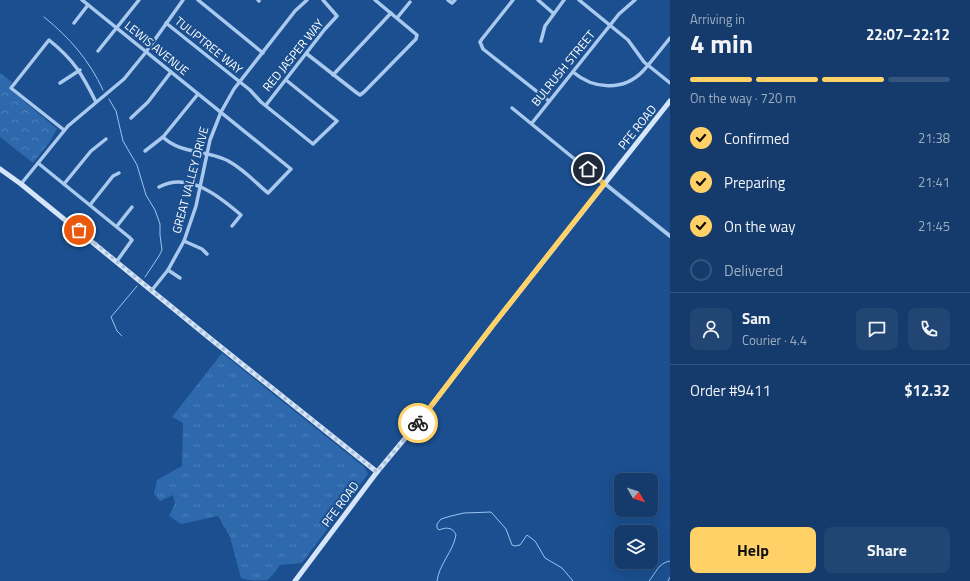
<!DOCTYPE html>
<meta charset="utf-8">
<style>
body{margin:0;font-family:"Titillium Web",sans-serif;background:#214673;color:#f1f3f6;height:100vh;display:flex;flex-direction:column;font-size:15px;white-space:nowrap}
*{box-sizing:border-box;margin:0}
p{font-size:13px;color:#9dadc1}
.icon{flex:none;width:22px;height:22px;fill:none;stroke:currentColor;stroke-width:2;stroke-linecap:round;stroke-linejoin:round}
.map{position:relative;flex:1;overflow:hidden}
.drawer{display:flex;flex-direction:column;background:#143b6b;width:300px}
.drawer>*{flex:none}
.needle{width:26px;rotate:129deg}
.fabs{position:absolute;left:614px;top:473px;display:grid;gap:8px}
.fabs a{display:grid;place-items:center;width:44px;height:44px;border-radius:8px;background:#143b6b;box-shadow:0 4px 16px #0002,0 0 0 1px #33557e;font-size:20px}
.pin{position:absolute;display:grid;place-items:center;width:34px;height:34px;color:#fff;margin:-17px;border:2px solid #fff;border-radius:50%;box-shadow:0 1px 4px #0007}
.courier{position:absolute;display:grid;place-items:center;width:40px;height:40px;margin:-20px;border:3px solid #ffd166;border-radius:50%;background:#fff;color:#222;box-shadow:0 1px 5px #0007}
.headline em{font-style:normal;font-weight:700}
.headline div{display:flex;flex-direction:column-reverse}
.headline{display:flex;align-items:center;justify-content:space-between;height:68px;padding:0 20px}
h1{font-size:26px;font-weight:700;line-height:30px}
.bar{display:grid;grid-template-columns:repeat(4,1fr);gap:6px 4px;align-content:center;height:48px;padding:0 20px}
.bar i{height:5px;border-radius:3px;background:#33557e}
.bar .active{background:#ffd166}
.bar p{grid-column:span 4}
.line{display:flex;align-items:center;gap:10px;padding:0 20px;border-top:1px solid #33557e}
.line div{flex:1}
.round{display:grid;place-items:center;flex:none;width:42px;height:42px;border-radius:8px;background:#214673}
ol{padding:0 20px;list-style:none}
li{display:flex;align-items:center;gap:12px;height:44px}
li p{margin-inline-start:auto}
li .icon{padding:4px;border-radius:50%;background:#ffd166;color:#111;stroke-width:4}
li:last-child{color:#9dadc1}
li i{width:22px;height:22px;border:2px solid #33557e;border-radius:50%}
.button{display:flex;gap:8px;margin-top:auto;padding:8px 20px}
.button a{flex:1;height:46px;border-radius:8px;background:#ffd166;color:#111;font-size:16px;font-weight:700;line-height:46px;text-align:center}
.button a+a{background:#214673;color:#f1f3f6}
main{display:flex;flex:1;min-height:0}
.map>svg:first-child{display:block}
.grass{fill:url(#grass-tufts)}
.park{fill:url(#park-crowns)}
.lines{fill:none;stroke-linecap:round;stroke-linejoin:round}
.stream{stroke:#9cc4f0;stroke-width:1}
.minor{stroke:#a9c9ee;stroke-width:3.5}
.tertiary{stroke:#a9c9ee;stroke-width:4}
.secondary{stroke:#d6e6fa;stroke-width:5}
.done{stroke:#afc1d8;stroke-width:4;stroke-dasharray:0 7.2}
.route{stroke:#ffd166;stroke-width:5}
.labels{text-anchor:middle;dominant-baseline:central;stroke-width:4;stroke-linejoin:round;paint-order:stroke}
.street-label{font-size:12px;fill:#fff;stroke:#1b4f8f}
</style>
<main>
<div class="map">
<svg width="670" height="581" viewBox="0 0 670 581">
<defs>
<pattern id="grass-tufts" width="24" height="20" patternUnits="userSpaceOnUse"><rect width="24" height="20" fill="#2e69ad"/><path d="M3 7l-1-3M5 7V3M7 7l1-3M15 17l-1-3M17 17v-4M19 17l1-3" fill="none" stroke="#4d80b9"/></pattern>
<pattern id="park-crowns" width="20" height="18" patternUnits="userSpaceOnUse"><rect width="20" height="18" fill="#2e69ad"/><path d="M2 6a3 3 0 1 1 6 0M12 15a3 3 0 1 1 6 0" fill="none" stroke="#4d80b9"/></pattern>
</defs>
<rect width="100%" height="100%" fill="#1b4f8f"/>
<path class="grass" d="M222 353 364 467 368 474 302 563 280 565C277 569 272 577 267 580 261 581 248 581 241 578L230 537 218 516 181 524 169 516 175 503 173 495 160 501 154 494 157 480 182 466 183 423 172 417Z"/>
<path class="park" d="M0 73 12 82 10 87 12 91 57 129 49 143 33 163 0 137Z"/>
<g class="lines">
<g class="stream">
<path d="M44 17C70 38 89 60 103 90"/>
<path d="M109 99 116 111 123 141 137 165 146 195 155 210 160 224V235L162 250 159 256 145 277"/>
<path d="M122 336 117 331 111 317 137 286"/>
<path d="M437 581C439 564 453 552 456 535 453 527 446 527 439 530L437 528V524L441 519 451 516 464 513 491 512 506 529 512 545 515 546 520 545 527 535 535 541 545 558 562 568 573 581"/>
<path d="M649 581C656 573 658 563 670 561"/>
<path d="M668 581 670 577"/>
</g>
<g class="minor">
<path d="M82 0 291 169 268 193C255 182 239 165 224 159 204 150 179 153 163 137"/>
<path d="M198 0 263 53"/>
<path d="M258 0 259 1"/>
<path d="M448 0 452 3 455 0"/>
<path d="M513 0 482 39 480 42 483 49 549 101"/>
<path d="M538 0 553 13"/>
<path d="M579 0 628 40 644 62 670 83"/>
<path d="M397 18 410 2"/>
<path d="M74 23 88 5"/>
<path d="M166 23 250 90 261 102 313 144 337 121 286 80"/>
<path d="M541 41 545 26 564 0"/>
<path d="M98 51 139 0"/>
<path d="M307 54 357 93 360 95 364 92 416 39 417 35 375 0"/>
<path d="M573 72C593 89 623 92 643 71 652 61 661 49 670 38"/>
<path d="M333 75 391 13"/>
<path d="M60 83 80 70"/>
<path d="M266 105 325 29 337 16 323 0"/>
<path d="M512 108 604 183"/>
<path d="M131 118 148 102 171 72"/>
<path d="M532 123 619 14 635 0"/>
<path d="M64 130 11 88 49 40C74 60 82 74 96 102"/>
<path d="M145 151 163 137 198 94"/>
<path d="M38 163 129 237 132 240 117 261"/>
<path d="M21 184 68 126 124 79 146 52 183 0"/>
<path d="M64 184 91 151 106 139"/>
<path d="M159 187C189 171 220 197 241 215L232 226"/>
<path d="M90 205 113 176 119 173"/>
<path d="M117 226 132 207"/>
<path d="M184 241 202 249 207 254"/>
<path d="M168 270 180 278"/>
<path d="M152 290 168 270 184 241 196 206 210 140 221 112 234 89 295 11 307 0"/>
</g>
<path class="tertiary" d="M604 183 670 236"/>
<g class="secondary">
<path d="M0 169 21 184 212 340 377 472"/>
<path d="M295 581 377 472 422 418 493 325 670 101"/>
</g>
</g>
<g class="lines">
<path class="done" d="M79 230 212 340 377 472 418 423"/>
<path class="route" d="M418 423 493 325 604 184 588 169"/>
</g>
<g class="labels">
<g class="street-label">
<text transform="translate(209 45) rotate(39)">TULIPTREE WAY</text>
<text transform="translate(157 48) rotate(39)">LEWIS AVENUE</text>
<text transform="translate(293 55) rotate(-51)">RED JASPER WAY</text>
<text transform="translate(563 68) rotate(-51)">BULRUSH STREET</text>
<text transform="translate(637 127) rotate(-51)">PFE ROAD</text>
<text transform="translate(190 180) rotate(-75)">GREAT VALLEY DRIVE</text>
<text transform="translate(340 504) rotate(-53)">PFE ROAD</text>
</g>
</g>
</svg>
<div class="fabs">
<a><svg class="needle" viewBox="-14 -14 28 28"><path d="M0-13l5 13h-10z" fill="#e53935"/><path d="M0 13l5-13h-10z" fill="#9dadc1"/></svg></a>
<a><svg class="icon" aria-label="layers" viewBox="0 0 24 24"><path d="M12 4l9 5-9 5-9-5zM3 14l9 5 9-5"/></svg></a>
</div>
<div class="pin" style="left:79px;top:230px;background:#ea580c"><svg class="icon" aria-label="bag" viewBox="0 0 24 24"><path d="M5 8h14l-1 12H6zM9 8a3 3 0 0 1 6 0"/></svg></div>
<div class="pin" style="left:588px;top:169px;background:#1f2937"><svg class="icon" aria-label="home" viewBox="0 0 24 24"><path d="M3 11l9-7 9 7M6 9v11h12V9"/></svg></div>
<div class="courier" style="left:418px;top:423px"><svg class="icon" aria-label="bike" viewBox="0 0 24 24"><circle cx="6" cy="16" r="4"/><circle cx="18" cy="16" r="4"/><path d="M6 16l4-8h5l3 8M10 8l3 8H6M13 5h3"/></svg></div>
</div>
<section class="drawer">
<div class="headline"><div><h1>4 min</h1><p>Arriving in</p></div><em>22:07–22:12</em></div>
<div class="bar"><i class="active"></i><i class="active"></i><i class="active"></i><i></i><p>On the way · 720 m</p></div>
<ol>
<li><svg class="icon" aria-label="check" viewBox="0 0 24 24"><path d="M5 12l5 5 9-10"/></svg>Confirmed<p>21:38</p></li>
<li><svg class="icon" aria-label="check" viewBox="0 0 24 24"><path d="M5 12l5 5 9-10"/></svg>Preparing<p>21:41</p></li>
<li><svg class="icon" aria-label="check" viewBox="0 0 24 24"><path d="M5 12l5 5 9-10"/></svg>On the way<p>21:45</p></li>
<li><i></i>Delivered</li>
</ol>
<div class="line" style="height:72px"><a class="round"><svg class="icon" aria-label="person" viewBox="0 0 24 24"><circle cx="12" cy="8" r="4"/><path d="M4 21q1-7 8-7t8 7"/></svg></a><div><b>Sam</b><p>Courier · 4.4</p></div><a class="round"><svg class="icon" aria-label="chat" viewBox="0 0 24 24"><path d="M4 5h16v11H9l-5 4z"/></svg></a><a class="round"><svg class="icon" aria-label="phone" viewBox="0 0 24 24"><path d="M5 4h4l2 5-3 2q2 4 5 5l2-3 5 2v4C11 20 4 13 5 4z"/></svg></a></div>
<div class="line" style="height:52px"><div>Order #9411</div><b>$12.32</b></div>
<div class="button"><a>Help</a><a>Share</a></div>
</section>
</main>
